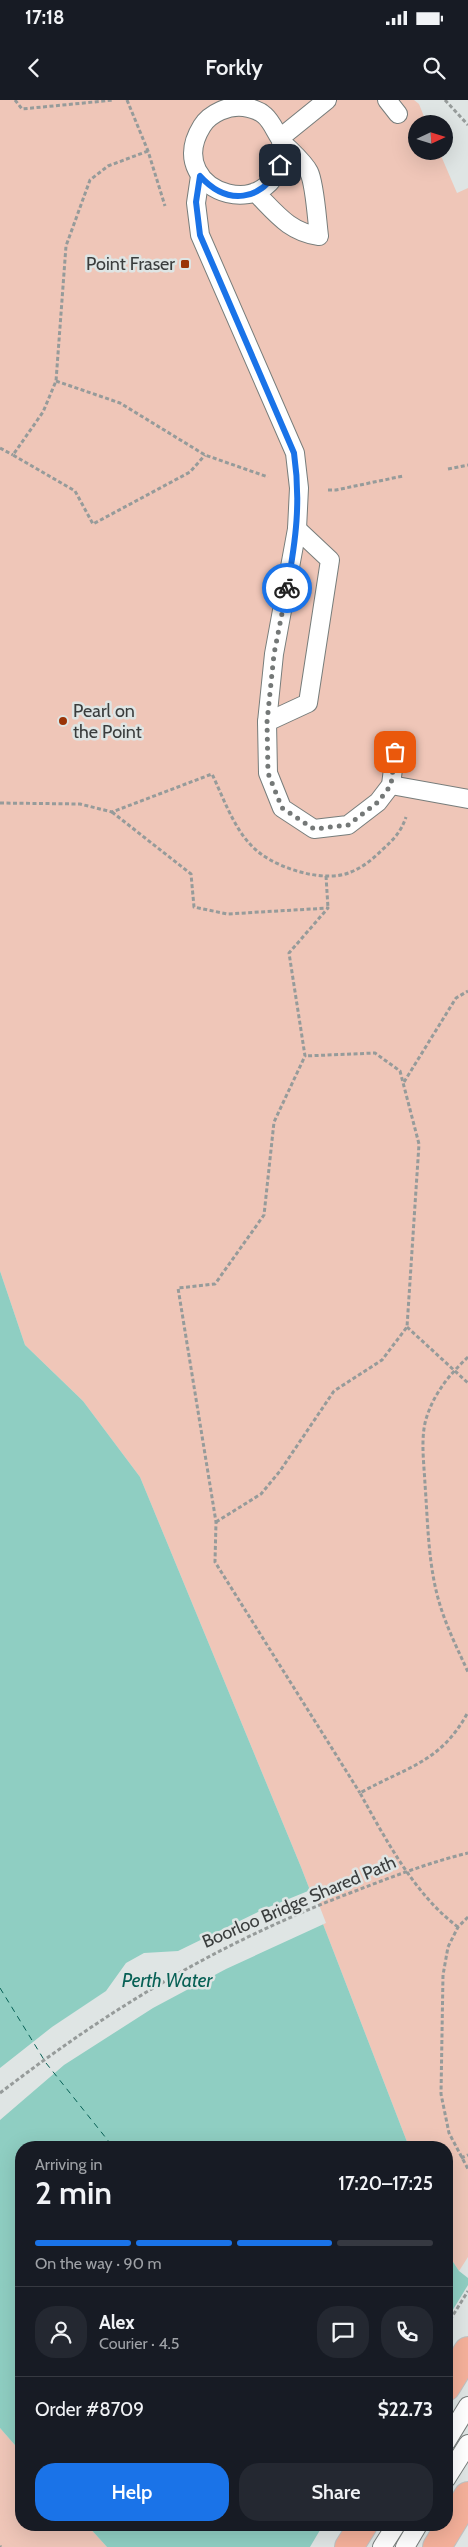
<!DOCTYPE html>
<meta charset="utf-8">
<style>
body{margin:0;font-family:Cabin,sans-serif;background:#242831;color:#f1f3f6;height:100vh;display:flex;flex-direction:column;font-size:19px;white-space:nowrap}
*{box-sizing:border-box;margin:0}
p{font-size:16px;color:#9ea1a6}
.icon{flex:none;width:28px;height:28px;fill:none;stroke:currentColor;stroke-width:2;stroke-linecap:round;stroke-linejoin:round}
.map{position:relative;flex:1;overflow:hidden}
.panel{position:absolute;left:15px;top:2041px;width:438px;height:390px;display:flex;flex-direction:column;background:#171b24;border-radius:20px;box-shadow:0 5px 20px #0002}
.panel>*{flex:none}
.needle{width:32px;rotate:86deg}
.tools{position:absolute;left:408px;top:15px;display:grid;gap:10px}
.tools a{display:grid;place-items:center;width:45px;height:45px;border-radius:50%;background:#171b24;box-shadow:0 5px 20px #0002;font-size:25px}
.pin{position:absolute;display:grid;place-items:center;width:42px;height:42px;color:#fff;margin:-21px;border-radius:10px;box-shadow:0 2px 8px #0006}
.courier{position:absolute;display:grid;place-items:center;width:50px;height:50px;margin:-25px;border:4px solid #1a73e8;border-radius:50%;background:#fff;color:#222;box-shadow:0 1px 6px #0007}
.head em{font-style:normal;font-weight:600}
.head div{display:flex;flex-direction:column-reverse}
.head{display:flex;align-items:center;justify-content:space-between;height:85px;padding:0 20px}
h1{font-size:32px;font-weight:600;line-height:38px}
.bar{display:grid;grid-template-columns:repeat(4,1fr);gap:8px 5px;align-content:center;height:60px;padding:0 20px}
.bar i{height:6px;border-radius:4px;background:#363941}
.bar .selected{background:#1a73e8}
.bar p{grid-column:span 4}
.line{display:flex;align-items:center;gap:12px;padding:0 20px;border-top:1px solid #363941}
.line div{flex:1}
.round{display:grid;place-items:center;flex:none;width:52px;height:52px;border-radius:20px;background:#242831}
.button{display:flex;gap:10px;margin-top:auto;padding:10px 20px}
.button a{flex:1;height:58px;border-radius:20px;background:#1a73e8;color:#fff;font-size:20px;font-weight:600;line-height:58px;text-align:center}
.button a+a{background:#242831;color:#f1f3f6}
.status{display:flex;justify-content:space-between;align-items:center;height:35px;padding:0 25px;background:#171b24;direction:ltr}
.status svg{height:14px;fill:currentColor}
header{display:flex;justify-content:space-between;align-items:center;height:65px;padding:0 20px;background:#171b24;font-size:22px;font-weight:600}
.map>svg:first-child{display:block}
.green{fill:#efc6b8}
.water{fill:#8fcec2}
.pier{fill:#dfe5e4}
.lines{fill:none;stroke-linecap:round;stroke-linejoin:round}
.ferry{stroke:#076055;stroke-width:1;stroke-dasharray:6 5;stroke-linecap:butt}
.service-casing{stroke:#777d7b;stroke-width:20}
.trunk-casing{stroke:#c0c1c1;stroke-width:30}
.path{stroke:#969b9a;stroke-width:3;stroke-dasharray:4 2.5;stroke-linecap:butt}
.service{stroke:#fff;stroke-width:18}
.trunk{stroke:#f4b09a;stroke-width:28}
.path-bridge{stroke:#969b9a;stroke-width:3;stroke-dasharray:4 2.5;stroke-linecap:butt}
.done{stroke:#747877;stroke-width:5;stroke-dasharray:0 9}
.route{stroke:#1a73e8;stroke-width:6}
.poi-dot{fill:#9a3407;stroke:#dfe5e4;stroke-width:2}
.labels{text-anchor:middle;dominant-baseline:central;stroke-width:5;stroke-linejoin:round;paint-order:stroke}
.poi-label{font-size:18px;fill:#3a3d3d;stroke:#dfe5e4;text-anchor:end}
.street-label{font-size:18px;fill:#3a3d3d;stroke:#dfe5e4}
.water-label{font-size:19px;font-style:italic;fill:#076055;stroke:#dfe5e4}
</style>
<div class="status"><b>17:18</b><svg viewBox="0 0 49 12"><path d="M0 12V9h3v3zM5 12V6h3v6zM10 12V3h3v9zM15 12V0h3v12zM26 1h20v11H26zM47 4h2v5h-2z"/></svg></div>
<header><svg class="icon" aria-label="back" viewBox="0 0 24 24"><path d="M15 5l-7 7 7 7"/></svg>Forkly<svg class="icon" aria-label="search" viewBox="0 0 24 24"><circle cx="10" cy="10" r="6"/><path d="M15 15l6 6"/></svg></header>
<div class="map">
<svg width="468" height="2447" viewBox="0 0 468 2447">
<rect width="100%" height="100%" fill="#dfe5e4"/>
<g class="green">
<path d="M0 0H414L419 4 427 24H416V51H439L457 93 468 88V2157L459 2171 446 2151V2048L409 2047 301 1767 140 1377 83 1301 25 1245 0 1171Z"/>
<path d="M0 2328 21 2352V2425H87L107 2447H0Z"/>
</g>
<g class="water">
<path d="M0 1171 25 1245 83 1301 140 1377 301 1767 409 2047 21 2048V2352L0 2328Z"/>
<path d="M446 2151 459 2171 468 2178V2447H107L87 2425H446Z"/>
</g>
<g class="pier">
<path d="M313 1789 326 1823 226 1869 153 1908 64 1965 0 2020V1968L52 1927 106 1891 126 1863 144 1853 178 1851 264 1809Z"/>
<path d="M468 2185V2447H310L323 2425H446V2221Z"/>
</g>
<g class="lines">
<path class="ferry" d="M0 1888 46 1963 114 2048"/>
<defs>
<g id="service">
<path d="M387 0 398 14"/>
<path d="M280 38 327 0"/>
<path d="M200 76 196 103 200 135 295 353 299 388 297 429 274 554 267 622 268 673 282 708 314 729 348 725 378 702 391 685 395 653"/>
<path d="M255 92C276 113 289 132 319 136 317 121 315 84 309 72 304 62 292 52 284 44 271 28 272 11 244 7 229 5 210 13 202 26 159 95 288 132 281 40"/>
<path d="M267 622 308 603 330 460 297 429"/>
<path d="M391 685 468 699"/>
<path d="M446 2342 468 2306"/>
<path d="M446 2379 468 2344"/>
<path d="M382 2447 396 2425"/>
<path d="M405 2447 418 2425"/>
</g>
<g id="trunk">
<path d="M446 2287 468 2251"/>
<path d="M349 2447 363 2425"/>
<path d="M437 2447 468 2396"/>
</g>
</defs>
<use href="#service" class="service-casing"/>
<use href="#trunk" class="trunk-casing"/>
<g class="path">
<path d="M15 0 22 9 114 0"/>
<path d="M127 0 148 51 165 106"/>
<path d="M445 0 468 25"/>
<path d="M148 51 108 66 90 80 66 146 56 281 43 312 13 355 75 391 93 424 190 372 205 355"/>
<path d="M56 281 120 303 205 355 268 377"/>
<path d="M0 348 13 355"/>
<path d="M448 369 468 365"/>
<path d="M328 390H336L403 376"/>
<path d="M0 703 80 704 112 712 212 674C225 701 236 736 261 754 283 770 326 783 351 772 363 767 373 759 382 750 394 739 401 732 406 717"/>
<path d="M112 712 191 774 194 807 227 814 328 808 289 853 305 956 274 1022 264 1115 215 1184 178 1188 216 1422 215 1462 360 1693"/>
<path d="M326 776 328 808"/>
<path d="M404 982 456 898 468 891"/>
<path d="M407 1227 468 1283"/>
<path d="M468 1257C450 1274 435 1292 427 1316 420 1336 424 1363 425 1384 428 1424 428 1466 440 1505 447 1528 458 1550 468 1572"/>
<path d="M216 1422 261 1394 280 1371 334 1291 382 1260 407 1227 419 1044 400 971 375 953 305 956"/>
<path d="M468 1817 458 1827 448 1847 443 1875 441 1994 449 2033 468 2069"/>
<path d="M458 1827C415 1795 386 1740 360 1693 406 1667 441 1663 468 1612"/>
<path d="M461 2058 468 2055"/>
<path d="M450 2220 468 2191"/>
<path d="M0 2446 1 2447"/>
</g>
<use href="#service" class="service"/>
<use href="#trunk" class="trunk"/>
<path class="path-bridge" d="M0 1993C112 1907 217 1844 350 1793 389 1778 427 1763 468 1753"/>
</g>
<g class="lines">
<path class="done" d="M287 488 274 554 267 622 268 673 282 708 314 729 348 725 378 702 391 685 395 652"/>
<path class="route" d="M280 65C262 102 227 106 200 76L196 102 200 135 294 353C301 401 296 440 287 488"/>
</g>
<g class="poi-dot">
<rect x="180" y="159" width="10" height="10" rx="2.5"/>
<circle cx="63" cy="621" r="5"/>
</g>
<g class="labels">
<g class="poi-label">
<text x="175" y="164">Point Fraser</text>
<text x="73" y="611" text-anchor="start">Pearl on<tspan x="73" dy="21">the Point</tspan></text>
</g>
<g class="street-label">
<text transform="translate(299 1802) rotate(-23)">Boorloo Bridge Shared Path</text>
</g>
<g class="water-label">
<text x="167" y="1880">Perth Water</text>
</g>
</g>
</svg>
<div class="tools">
<a><svg class="needle" viewBox="-14 -14 28 28"><path d="M0-13l5 13h-10z" fill="#e53935"/><path d="M0 13l5-13h-10z" fill="#9ea1a6"/></svg></a>
</div>
<div class="pin" style="left:395px;top:652px;background:#ea580c"><svg class="icon" aria-label="bag" viewBox="0 0 24 24"><path d="M5 8h14l-1 12H6zM9 8a3 3 0 0 1 6 0"/></svg></div>
<div class="pin" style="left:280px;top:65px;background:#1f2937"><svg class="icon" aria-label="home" viewBox="0 0 24 24"><path d="M3 11l9-7 9 7M6 9v11h12V9"/></svg></div>
<div class="courier" style="left:287px;top:488px"><svg class="icon" aria-label="bike" viewBox="0 0 24 24"><circle cx="6" cy="16" r="4"/><circle cx="18" cy="16" r="4"/><path d="M6 16l4-8h5l3 8M10 8l3 8H6M13 5h3"/></svg></div>
<section class="panel">
<div class="head"><div><h1>2 min</h1><p>Arriving in</p></div><em>17:20–17:25</em></div>
<div class="bar"><i class="selected"></i><i class="selected"></i><i class="selected"></i><i></i><p>On the way · 90 m</p></div>
<div class="line" style="height:90px"><a class="round"><svg class="icon" aria-label="person" viewBox="0 0 24 24"><circle cx="12" cy="8" r="4"/><path d="M4 21q1-7 8-7t8 7"/></svg></a><div><b>Alex</b><p>Courier · 4.5</p></div><a class="round"><svg class="icon" aria-label="chat" viewBox="0 0 24 24"><path d="M4 5h16v11H9l-5 4z"/></svg></a><a class="round"><svg class="icon" aria-label="phone" viewBox="0 0 24 24"><path d="M5 4h4l2 5-3 2q2 4 5 5l2-3 5 2v4C11 20 4 13 5 4z"/></svg></a></div>
<div class="line" style="height:65px"><div>Order #8709</div><b>$22.73</b></div>
<div class="button"><a>Help</a><a>Share</a></div>
</section>
</div>
